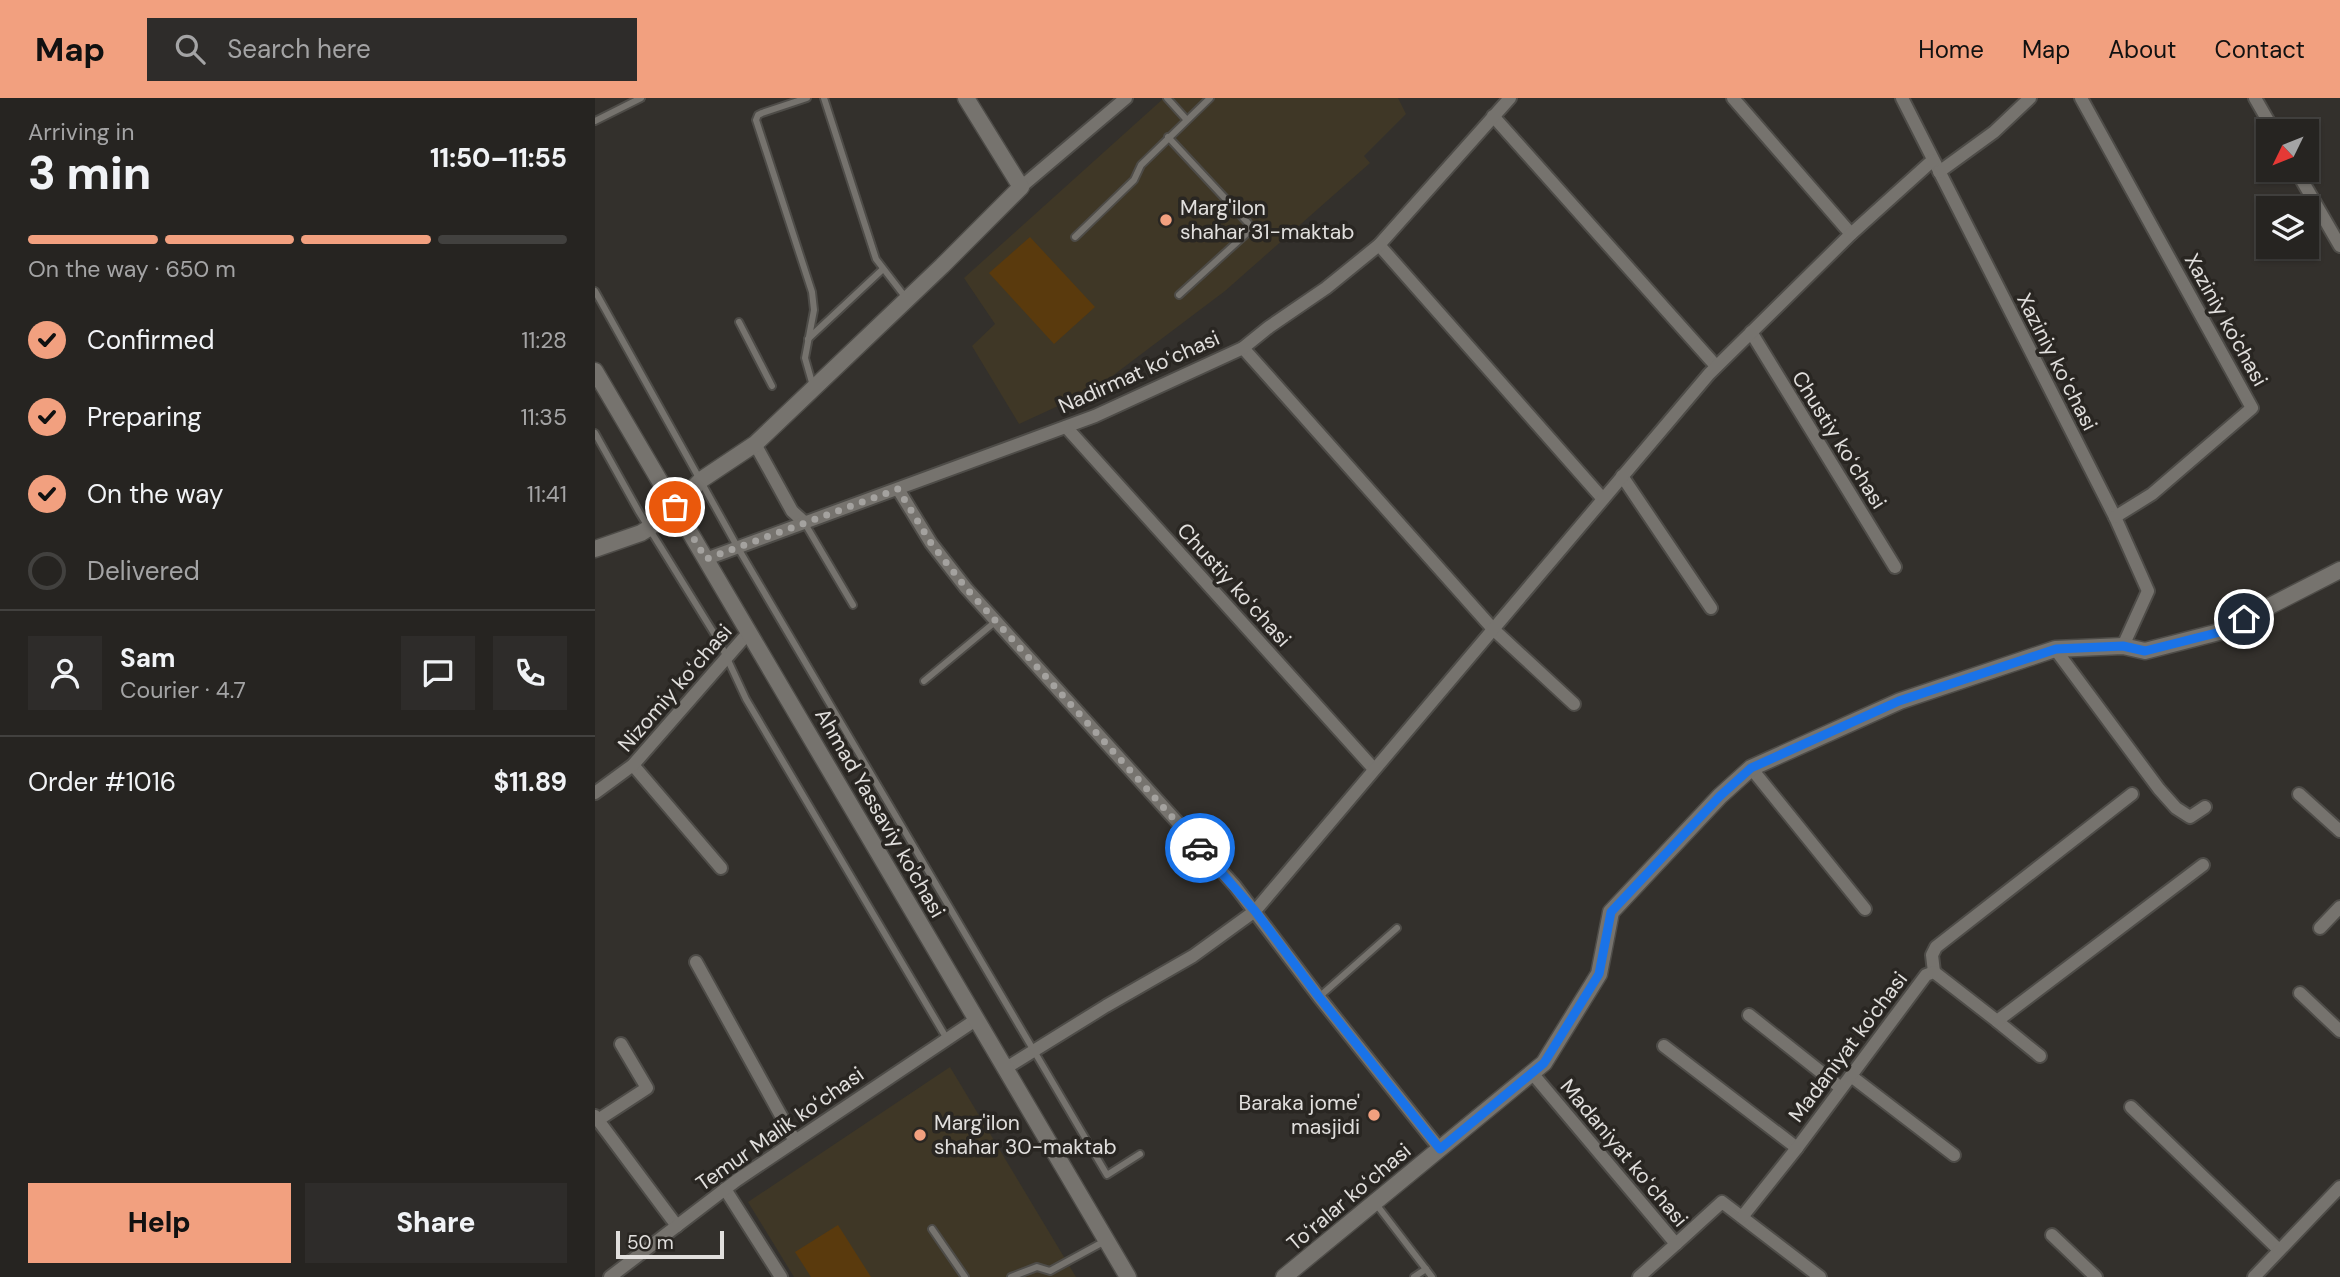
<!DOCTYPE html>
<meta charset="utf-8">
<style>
body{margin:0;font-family:"DM Sans",sans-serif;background:#2e2c2a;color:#f1f3f6;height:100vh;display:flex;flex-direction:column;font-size:26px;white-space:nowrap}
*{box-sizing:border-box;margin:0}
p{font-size:23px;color:#a4a4a5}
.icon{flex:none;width:38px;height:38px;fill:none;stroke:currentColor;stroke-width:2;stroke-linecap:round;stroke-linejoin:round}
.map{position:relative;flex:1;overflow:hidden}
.drawer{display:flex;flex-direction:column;background:#262421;width:595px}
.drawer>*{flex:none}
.needle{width:46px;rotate:227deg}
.buttons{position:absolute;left:1661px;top:21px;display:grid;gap:14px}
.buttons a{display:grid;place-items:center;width:63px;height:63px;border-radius:0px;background:#262421;box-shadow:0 2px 5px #0004,0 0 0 2px #42413f;font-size:35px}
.scale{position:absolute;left:21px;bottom:18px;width:108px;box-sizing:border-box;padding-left:7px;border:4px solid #e1dfdd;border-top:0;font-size:19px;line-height:24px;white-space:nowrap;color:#e1dfdd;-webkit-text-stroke:5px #292622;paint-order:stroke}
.pin{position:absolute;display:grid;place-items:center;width:60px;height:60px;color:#fff;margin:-30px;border:4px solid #fff;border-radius:50%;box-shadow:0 2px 7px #0007}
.courier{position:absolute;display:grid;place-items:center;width:70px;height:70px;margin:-35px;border:5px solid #1a73e8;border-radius:50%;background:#fff;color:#222;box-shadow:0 2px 9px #0007}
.summary em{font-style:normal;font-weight:800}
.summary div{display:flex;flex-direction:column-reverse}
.summary{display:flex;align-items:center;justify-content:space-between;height:119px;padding:0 28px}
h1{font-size:46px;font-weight:800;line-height:52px}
.bar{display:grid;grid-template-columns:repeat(4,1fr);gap:10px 7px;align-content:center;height:84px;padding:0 28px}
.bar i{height:9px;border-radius:5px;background:#42413f}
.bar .current{background:#f2a07f}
.bar p{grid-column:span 4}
.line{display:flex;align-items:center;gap:18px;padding:0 28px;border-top:2px solid #42413f}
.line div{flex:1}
.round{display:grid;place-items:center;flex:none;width:74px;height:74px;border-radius:0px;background:#2e2c2a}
ol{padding:0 28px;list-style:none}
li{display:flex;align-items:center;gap:21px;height:77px}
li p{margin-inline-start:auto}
li .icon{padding:7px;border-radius:50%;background:#f2a07f;color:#111;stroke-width:4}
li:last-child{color:#a4a4a5}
li i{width:38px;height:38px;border:4px solid #42413f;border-radius:50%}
.primary-button{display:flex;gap:14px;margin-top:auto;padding:14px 28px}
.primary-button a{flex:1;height:80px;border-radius:0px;background:#f2a07f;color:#111;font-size:28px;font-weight:800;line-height:80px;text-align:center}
.primary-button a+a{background:#2e2c2a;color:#f1f3f6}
header{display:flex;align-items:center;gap:42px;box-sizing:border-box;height:98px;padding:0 35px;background:#f2a07f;color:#111}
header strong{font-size:33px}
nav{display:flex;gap:38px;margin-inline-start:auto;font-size:24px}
.search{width:490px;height:63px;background:#2e2c2a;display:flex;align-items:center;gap:18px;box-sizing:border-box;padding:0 24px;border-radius:0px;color:#a4a4a5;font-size:26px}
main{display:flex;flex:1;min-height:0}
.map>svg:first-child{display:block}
.education{fill:#3f3726}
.green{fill:#5a3a0d}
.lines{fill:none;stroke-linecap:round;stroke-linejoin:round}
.lane-casing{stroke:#4e4c48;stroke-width:10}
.street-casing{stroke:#4e4c48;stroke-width:16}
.secondary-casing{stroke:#4e4c48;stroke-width:19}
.lane{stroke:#76736e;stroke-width:6}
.street{stroke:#76736e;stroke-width:12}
.secondary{stroke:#76736e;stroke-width:16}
.done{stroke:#a4a29f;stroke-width:7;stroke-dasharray:0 12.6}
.route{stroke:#1a73e8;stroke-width:9}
.poi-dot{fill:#f2a07f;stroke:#292622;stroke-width:2.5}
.labels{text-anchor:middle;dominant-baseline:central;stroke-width:7;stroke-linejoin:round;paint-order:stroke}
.poi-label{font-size:21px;fill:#e1dfdd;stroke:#292622;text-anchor:start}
.street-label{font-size:21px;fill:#e1dfdd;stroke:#292622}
</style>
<header>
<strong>Map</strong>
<div class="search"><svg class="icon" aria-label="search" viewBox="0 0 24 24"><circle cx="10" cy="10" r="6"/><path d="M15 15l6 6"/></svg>Search here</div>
<nav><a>Home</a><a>Map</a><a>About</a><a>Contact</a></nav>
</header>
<main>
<section class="drawer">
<div class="summary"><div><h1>3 min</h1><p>Arriving in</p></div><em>11:50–11:55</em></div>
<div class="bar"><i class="current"></i><i class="current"></i><i class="current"></i><i></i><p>On the way · 650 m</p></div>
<ol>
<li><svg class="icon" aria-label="check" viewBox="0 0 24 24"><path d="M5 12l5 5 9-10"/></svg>Confirmed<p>11:28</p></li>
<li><svg class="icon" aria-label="check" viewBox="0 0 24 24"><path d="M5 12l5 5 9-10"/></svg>Preparing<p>11:35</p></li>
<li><svg class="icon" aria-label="check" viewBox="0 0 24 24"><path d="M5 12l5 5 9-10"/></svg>On the way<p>11:41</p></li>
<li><i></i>Delivered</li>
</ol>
<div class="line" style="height:126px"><a class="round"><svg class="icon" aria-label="person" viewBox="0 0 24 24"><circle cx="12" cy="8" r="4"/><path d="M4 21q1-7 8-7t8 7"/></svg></a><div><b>Sam</b><p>Courier · 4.7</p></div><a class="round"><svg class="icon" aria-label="chat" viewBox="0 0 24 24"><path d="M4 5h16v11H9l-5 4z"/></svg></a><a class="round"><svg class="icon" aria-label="phone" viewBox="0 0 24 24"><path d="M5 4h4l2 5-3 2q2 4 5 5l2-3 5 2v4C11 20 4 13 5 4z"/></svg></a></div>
<div class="line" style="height:91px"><div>Order #1016</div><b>$11.89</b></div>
<div class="primary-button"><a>Help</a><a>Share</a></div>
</section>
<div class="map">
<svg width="1745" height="1179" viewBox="0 0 1745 1179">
<rect width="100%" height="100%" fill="#33302c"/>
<g class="education">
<path d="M569 0H803L811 16 769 58 775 65 630 193 500 291 424 326 377 248 400 226 369 180Z"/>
<path d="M355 969 481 1179H199L153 1104Z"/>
</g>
<g class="green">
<path d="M435 139 500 209 459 246 394 175Z"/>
<path d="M243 1127 276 1179H216L200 1154Z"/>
</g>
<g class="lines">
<defs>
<g id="lane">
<path d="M212 0 167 15 163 17 161 22 217 194 219 212 210 260 218 288"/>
<path d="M229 0 281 161 311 200"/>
<path d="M572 0 591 21"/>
<path d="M0 23 46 0"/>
<path d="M573 39 653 125 654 130 651 136 584 197"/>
<path d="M480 139 539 82 546 67 615 0"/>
<path d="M0 193 143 450 512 1077 545 1056"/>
<path d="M144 224 177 288"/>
<path d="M213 241 288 171"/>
<path d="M0 335 44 414 125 545 151 601 352 941"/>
<path d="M209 424 258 507"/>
<path d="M329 583 400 524"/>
<path d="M724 899 802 830"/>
<path d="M781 1106 837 1179"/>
<path d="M337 1131 370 1179"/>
<path d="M416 1179 442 1169 455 1173 510 1143"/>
<path d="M819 1179 831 1171"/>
</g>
<g id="street">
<path d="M1138 0 1256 136"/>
<path d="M1307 0 1520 419 1553 493 1528 548"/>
<path d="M1486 0 1657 310 1557 396 1520 419"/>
<path d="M1660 0 1679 33"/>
<path d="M898 18 1121 268"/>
<path d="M1701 72 1745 148"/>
<path d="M1344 74 1399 34 1435 0"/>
<path d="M426 89 531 0"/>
<path d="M784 147 1008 401"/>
<path d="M1156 234 1300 469"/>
<path d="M648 250 898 531 979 606"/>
<path d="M471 329 779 671"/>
<path d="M160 346 197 413 209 424"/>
<path d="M1027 378 1116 510"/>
<path d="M303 391 336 445 371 490 640 788 724 899 845 1051"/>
<path d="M111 461 500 318 648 250 674 229 731 190 784 147 915 0"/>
<path d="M1460 551 1564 691 1581 710 1595 719 1610 709"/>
<path d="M38 667 126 770"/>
<path d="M1156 670 1270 811"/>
<path d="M0 695 38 667 154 534"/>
<path d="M1704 696 1745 733"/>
<path d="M1725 830 1745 809"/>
<path d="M101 864 200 1043"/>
<path d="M1339 874 1337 857 1341 849 1537 696"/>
<path d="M1705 895 1745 933"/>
<path d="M1154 917 1246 990"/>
<path d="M1402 923 1445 958"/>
<path d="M1069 948 1202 1050"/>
<path d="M411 970 511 908 598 858 660 813 1114 276 1256 136 1338 62"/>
<path d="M937 975 1081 1146 1127 1104 1225 1179"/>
<path d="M1256 978 1359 1057"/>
<path d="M1536 1009 1684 1152"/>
<path d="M0 1018 82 1128"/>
<path d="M3 1022 52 990 26 946"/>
<path d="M130 1091 186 1179"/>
<path d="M1147 1119 1202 1050 1331 877 1339 874 1402 923 1608 767"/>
<path d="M1457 1137 1501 1179"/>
<path d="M15 1179 142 1082 382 921"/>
<path d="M1044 1179 1081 1146"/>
<path d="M1659 1179 1745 1089"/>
</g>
<g id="secondary">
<path d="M0 273 533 1179"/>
<path d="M0 451 46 435 54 430 80 409 106 382 160 346 347 168 426 89 371 0"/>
<path d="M689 1179 949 965 1004 876 1016 814 1125 698 1156 670 1305 603 1460 551 1528 548 1550 553 1624 534 1745 472"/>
</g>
</defs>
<use href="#lane" class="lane-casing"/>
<use href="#street" class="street-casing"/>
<use href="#secondary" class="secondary-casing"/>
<use href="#lane" class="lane"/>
<use href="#street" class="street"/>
<use href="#secondary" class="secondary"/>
</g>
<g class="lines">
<path class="done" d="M80 409 111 461 303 391 336 445 371 490 605 750"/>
<path class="route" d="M605 750 660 813 724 899 845 1051 949 965 1004 876 1016 814 1125 698 1156 670 1304 603 1461 551 1528 548 1550 553 1625 534 1649 521"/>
</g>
<g class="poi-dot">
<circle cx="571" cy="122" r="7"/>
<circle cx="779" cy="1017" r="7"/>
<circle cx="325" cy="1037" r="7"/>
</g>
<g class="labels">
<g class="poi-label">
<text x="585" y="110">Marg'ilon<tspan x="585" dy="24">shahar 31-maktab</tspan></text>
<text x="765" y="1005" text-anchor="end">Baraka jome'<tspan x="765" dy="24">masjidi</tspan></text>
<text x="339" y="1025">Marg'ilon<tspan x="339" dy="24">shahar 30-maktab</tspan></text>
</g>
<g class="street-label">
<text transform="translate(1631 222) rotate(61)">Xaziniy ko'chasi</text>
<text transform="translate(1462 264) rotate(63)">Xaziniy koʻchasi</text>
<text transform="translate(544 274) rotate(-24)">Nadirmat koʻchasi</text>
<text transform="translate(1244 342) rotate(58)">Chustiy koʻchasi</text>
<text transform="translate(639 487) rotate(48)">Chustiy koʻchasi</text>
<text transform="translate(80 590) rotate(-49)">Nizomiy koʻchasi</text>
<text transform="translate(285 715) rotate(60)">Ahmad Yassaviy ko'chasi</text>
<text transform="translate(1253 949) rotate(-53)">Madaniyat ko'chasi</text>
<text transform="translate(185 1031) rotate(-35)">Temur Malik koʻchasi</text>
<text transform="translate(1029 1055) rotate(50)">Madaniyat koʻchasi</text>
<text transform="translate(754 1099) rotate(-40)">Toʻralar koʻchasi</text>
</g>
</g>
</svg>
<div class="buttons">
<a><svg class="needle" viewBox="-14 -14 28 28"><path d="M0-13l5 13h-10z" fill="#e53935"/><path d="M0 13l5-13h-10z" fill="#a4a4a5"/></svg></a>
<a><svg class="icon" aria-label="layers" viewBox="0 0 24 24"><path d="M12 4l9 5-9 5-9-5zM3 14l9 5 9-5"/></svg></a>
</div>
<div class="scale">50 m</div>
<div class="pin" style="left:80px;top:409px;background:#ea580c"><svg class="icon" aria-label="bag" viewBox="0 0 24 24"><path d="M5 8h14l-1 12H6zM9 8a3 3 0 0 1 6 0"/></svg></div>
<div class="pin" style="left:1649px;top:521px;background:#1f2937"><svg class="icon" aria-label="home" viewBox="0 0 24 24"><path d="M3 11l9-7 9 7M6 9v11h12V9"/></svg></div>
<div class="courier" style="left:605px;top:750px"><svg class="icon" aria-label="car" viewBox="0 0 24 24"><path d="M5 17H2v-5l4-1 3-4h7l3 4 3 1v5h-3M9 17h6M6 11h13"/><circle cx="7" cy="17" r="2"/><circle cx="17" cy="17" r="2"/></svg></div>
</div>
</main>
